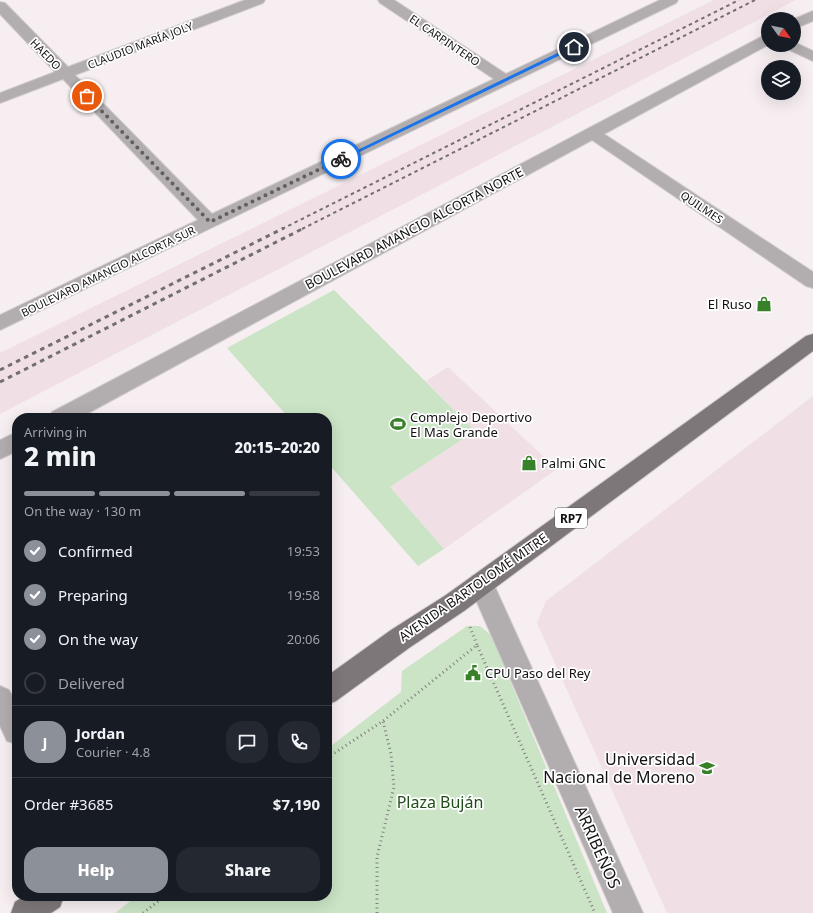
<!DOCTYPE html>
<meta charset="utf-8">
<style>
body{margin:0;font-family:"Noto Sans",sans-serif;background:#242831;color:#f1f3f6;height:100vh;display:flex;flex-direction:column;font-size:15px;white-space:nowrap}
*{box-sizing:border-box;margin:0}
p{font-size:13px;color:#9ea1a6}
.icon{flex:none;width:22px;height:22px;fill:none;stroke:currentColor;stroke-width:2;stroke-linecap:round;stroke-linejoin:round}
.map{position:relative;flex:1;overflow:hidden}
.sheet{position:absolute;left:12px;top:413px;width:320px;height:488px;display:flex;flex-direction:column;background:#171b24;border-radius:16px;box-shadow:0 4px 16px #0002}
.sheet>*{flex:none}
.needle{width:26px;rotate:123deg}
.fabs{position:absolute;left:761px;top:12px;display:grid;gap:8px}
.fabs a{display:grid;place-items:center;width:40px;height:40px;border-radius:50%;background:#171b24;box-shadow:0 4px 16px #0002;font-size:20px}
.pin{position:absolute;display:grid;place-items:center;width:34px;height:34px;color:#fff;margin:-17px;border:2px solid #fff;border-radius:50%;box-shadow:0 1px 4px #0007}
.courier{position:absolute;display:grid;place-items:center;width:40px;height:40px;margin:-20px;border:3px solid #1a73e8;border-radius:50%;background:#fff;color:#222;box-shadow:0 1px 5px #0007}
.overview em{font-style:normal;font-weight:800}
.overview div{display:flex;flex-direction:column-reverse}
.overview{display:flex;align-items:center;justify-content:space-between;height:68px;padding:0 12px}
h1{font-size:26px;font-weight:800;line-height:30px}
.bar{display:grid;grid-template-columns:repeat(4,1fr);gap:6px 4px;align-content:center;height:48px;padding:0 12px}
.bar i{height:5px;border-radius:3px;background:#363941}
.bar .active{background:#8c9099}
.bar p{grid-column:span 4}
.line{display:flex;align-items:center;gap:10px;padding:0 12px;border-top:1px solid #363941}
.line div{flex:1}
.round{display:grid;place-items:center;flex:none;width:42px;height:42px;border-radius:16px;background:#242831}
ol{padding:0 12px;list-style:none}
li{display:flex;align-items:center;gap:12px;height:44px}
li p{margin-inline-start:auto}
li .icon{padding:4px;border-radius:50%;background:#8c9099;color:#fff;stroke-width:4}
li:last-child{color:#9ea1a6}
li i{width:22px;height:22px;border:2px solid #363941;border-radius:50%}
.cta{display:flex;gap:8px;margin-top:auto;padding:8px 12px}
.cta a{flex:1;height:46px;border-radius:16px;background:#8c9099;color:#fff;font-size:16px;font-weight:800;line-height:46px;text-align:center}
.cta a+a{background:#242831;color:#f1f3f6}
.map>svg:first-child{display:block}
.built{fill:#f0e0e6}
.green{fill:#cae4c5}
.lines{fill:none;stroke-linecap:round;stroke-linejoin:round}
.minor-casing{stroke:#d2cbcd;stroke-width:2}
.major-casing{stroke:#d2cbcd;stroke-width:2}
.path{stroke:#837e80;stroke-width:3;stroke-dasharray:1 3.5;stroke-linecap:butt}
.minor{fill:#b2aeb0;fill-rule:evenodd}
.major{fill:#7e777a;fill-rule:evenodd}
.rail-far1{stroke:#736e70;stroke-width:2;stroke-dasharray:3.5 3.5;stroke-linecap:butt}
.rail{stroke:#736e70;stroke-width:3;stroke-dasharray:4.5 4.5;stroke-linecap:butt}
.route{fill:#1a73e8}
.done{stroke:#625e60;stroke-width:4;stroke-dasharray:0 7.2}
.labels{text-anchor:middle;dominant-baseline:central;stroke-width:3.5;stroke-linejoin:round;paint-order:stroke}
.far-street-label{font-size:11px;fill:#131112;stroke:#fff}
.shield{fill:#fff;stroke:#5a5859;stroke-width:1}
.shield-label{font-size:12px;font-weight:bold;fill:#131112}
.street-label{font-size:13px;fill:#131112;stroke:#fff}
.poi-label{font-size:13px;fill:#131112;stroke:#fff;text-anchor:start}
.near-poi-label{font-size:16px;fill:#131112;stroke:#fff;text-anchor:end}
.near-park-label{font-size:16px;fill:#204d18;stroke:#fff}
.near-street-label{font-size:16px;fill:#131112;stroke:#fff}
</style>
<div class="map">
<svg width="813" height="913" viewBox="0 0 813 913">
<rect width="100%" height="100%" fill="#f6eef1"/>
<g class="built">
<path d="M714 0H796L0 414V353Z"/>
<path d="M448 367 557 469 444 549 390 487 475 431 426 381Z"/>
<path d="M813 396V913H667L537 623 546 601Z"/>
</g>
<g class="green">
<path d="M334 290 475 431 390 487 444 549 418 566 327 462V418H289L227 348Z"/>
<path d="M467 626H480L491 635 607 913H115L137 896H327V749L401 692 402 671Z"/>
</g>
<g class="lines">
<defs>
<g id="minor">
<path d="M245 0H265L263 3 75 75 212 214 494 79 380 3 378 0H394L506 74 660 0H678L676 3 0 330V315L198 220 63 79 0 103V93L55 72 0 14V2L5 3 68 67Z"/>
<path d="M813 11V21L794 29V19Z"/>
<path d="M768 35V45L604 134 813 272V288L806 286 592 140 79 418H49L52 412 763 36Z"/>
<path d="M794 42 813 51V61L785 48 783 45H794Z"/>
<path d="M17 432V451L0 459V440Z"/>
<path d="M481 573 490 576 643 913H613L469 584 472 576Z"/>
<path d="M0 686 9 690 17 704V744L7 741 0 726Z"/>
</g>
<g id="major">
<path d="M813 334V351L464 611 409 648 336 701 327 705V676L391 630 446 595 806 336Z"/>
<path d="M24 896H64L60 907 51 913H11L15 902Z"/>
</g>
</defs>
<use href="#minor" class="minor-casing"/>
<use href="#major" class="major-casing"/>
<g class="path">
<path d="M470 627 477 645"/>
<path d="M327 758 383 721 477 645 595 913"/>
<path d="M143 913 165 896"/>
<path d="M377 913V857L394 787 391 754 383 721"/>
</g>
<use href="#minor" class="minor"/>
<use href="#major" class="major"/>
<g class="rail-far1">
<path d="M282 229 739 0"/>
<path d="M302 229 755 0"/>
</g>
<g class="rail">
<path d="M0 370 284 228"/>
<path d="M0 382 304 228"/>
</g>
</g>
<path class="route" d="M574 45 575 48 343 160 339 159Z"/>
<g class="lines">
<path class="done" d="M87 96 210 222 341 159"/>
</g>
<defs>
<symbol id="shop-bare" viewBox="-9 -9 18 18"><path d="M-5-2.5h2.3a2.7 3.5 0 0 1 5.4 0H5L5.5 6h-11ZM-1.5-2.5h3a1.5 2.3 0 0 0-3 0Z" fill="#378129" stroke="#fff" stroke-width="2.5" paint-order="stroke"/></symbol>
<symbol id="stadium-bare" viewBox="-9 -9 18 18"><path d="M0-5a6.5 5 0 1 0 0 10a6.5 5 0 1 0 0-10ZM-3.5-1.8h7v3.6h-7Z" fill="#378129" stroke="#fff" stroke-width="2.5" paint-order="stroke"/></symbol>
<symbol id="civic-bare" viewBox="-9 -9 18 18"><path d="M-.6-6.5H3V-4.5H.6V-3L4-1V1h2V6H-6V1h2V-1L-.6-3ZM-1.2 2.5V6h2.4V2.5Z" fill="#378129" stroke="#fff" stroke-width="2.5" paint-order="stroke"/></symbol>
<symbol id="university-bare" viewBox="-9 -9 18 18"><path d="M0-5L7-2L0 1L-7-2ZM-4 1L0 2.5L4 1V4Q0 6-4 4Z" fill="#378129" stroke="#fff" stroke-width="2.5" paint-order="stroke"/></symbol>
</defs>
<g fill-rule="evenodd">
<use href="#shop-bare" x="753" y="293" width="22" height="22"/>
<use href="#stadium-bare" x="387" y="413" width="22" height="22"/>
<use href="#shop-bare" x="518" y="452" width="22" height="22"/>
<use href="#civic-bare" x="462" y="662" width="22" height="22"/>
<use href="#university-bare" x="696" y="757" width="22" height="22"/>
</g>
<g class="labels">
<g class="far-street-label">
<text transform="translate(445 40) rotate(34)">EL CARPINTERO</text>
<text transform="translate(140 45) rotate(-21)">CLAUDIO MARÍA JOLY</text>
<text transform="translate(46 54) rotate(46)">HAEDO</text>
<text transform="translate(702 207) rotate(34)">QUILMES</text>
<text transform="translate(108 271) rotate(-26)">BOULEVARD AMANCIO ALCORTA SUR</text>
</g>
<rect class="shield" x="555" y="508" width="32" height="20" rx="3"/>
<g class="shield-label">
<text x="571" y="518">RP7</text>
</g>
<g class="street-label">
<text transform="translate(414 228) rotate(-28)">BOULEVARD AMANCIO ALCORTA NORTE</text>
<text transform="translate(473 587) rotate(-35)">AVENIDA BARTOLOMÉ MITRE</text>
</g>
<g class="poi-label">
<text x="752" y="304" text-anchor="end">El Ruso</text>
<text x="410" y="417">Complejo Deportivo<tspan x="410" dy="15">El Mas Grande</tspan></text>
<text x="541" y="463">Palmi GNC</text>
<text x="485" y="673">CPU Paso del Rey</text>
</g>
<g class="near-poi-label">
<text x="695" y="759">Universidad<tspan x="695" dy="18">Nacional de Moreno</tspan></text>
</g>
<g class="near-park-label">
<text x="440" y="802">Plaza Buján</text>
</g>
<g class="near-street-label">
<text transform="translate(598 847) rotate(66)">ARRIBEÑOS</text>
</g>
</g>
</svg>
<div class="fabs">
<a><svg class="needle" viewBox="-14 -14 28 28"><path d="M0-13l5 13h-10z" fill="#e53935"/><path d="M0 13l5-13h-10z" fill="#9ea1a6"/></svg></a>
<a><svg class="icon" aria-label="layers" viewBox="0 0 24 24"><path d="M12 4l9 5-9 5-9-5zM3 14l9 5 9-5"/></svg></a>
</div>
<div class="pin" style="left:87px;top:96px;background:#ea580c"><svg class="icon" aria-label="bag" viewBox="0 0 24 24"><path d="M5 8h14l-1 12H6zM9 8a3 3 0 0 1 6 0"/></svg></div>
<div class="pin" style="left:574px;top:47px;background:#1f2937"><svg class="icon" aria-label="home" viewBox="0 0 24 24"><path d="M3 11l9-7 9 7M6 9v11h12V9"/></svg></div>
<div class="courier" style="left:341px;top:159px"><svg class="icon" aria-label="bike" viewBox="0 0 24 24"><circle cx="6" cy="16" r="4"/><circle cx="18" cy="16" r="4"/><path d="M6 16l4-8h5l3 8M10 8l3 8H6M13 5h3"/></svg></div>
<section class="sheet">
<div class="overview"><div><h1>2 min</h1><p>Arriving in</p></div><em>20:15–20:20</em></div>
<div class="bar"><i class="active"></i><i class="active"></i><i class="active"></i><i></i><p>On the way · 130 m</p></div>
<ol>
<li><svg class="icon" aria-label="check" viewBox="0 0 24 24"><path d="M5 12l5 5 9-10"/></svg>Confirmed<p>19:53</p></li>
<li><svg class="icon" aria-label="check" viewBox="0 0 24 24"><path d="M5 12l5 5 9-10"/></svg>Preparing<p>19:58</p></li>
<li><svg class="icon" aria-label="check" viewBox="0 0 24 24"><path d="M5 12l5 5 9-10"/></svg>On the way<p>20:06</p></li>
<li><i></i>Delivered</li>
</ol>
<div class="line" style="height:72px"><b class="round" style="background:#8c9099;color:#fff">J</b><div><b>Jordan</b><p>Courier · 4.8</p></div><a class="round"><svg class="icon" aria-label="chat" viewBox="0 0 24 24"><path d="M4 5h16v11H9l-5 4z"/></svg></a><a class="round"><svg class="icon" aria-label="phone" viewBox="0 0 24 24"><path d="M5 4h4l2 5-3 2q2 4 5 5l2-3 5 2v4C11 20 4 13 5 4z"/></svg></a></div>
<div class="line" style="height:52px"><div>Order #3685</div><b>$7,190</b></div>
<div class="cta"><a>Help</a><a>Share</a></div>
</section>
</div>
